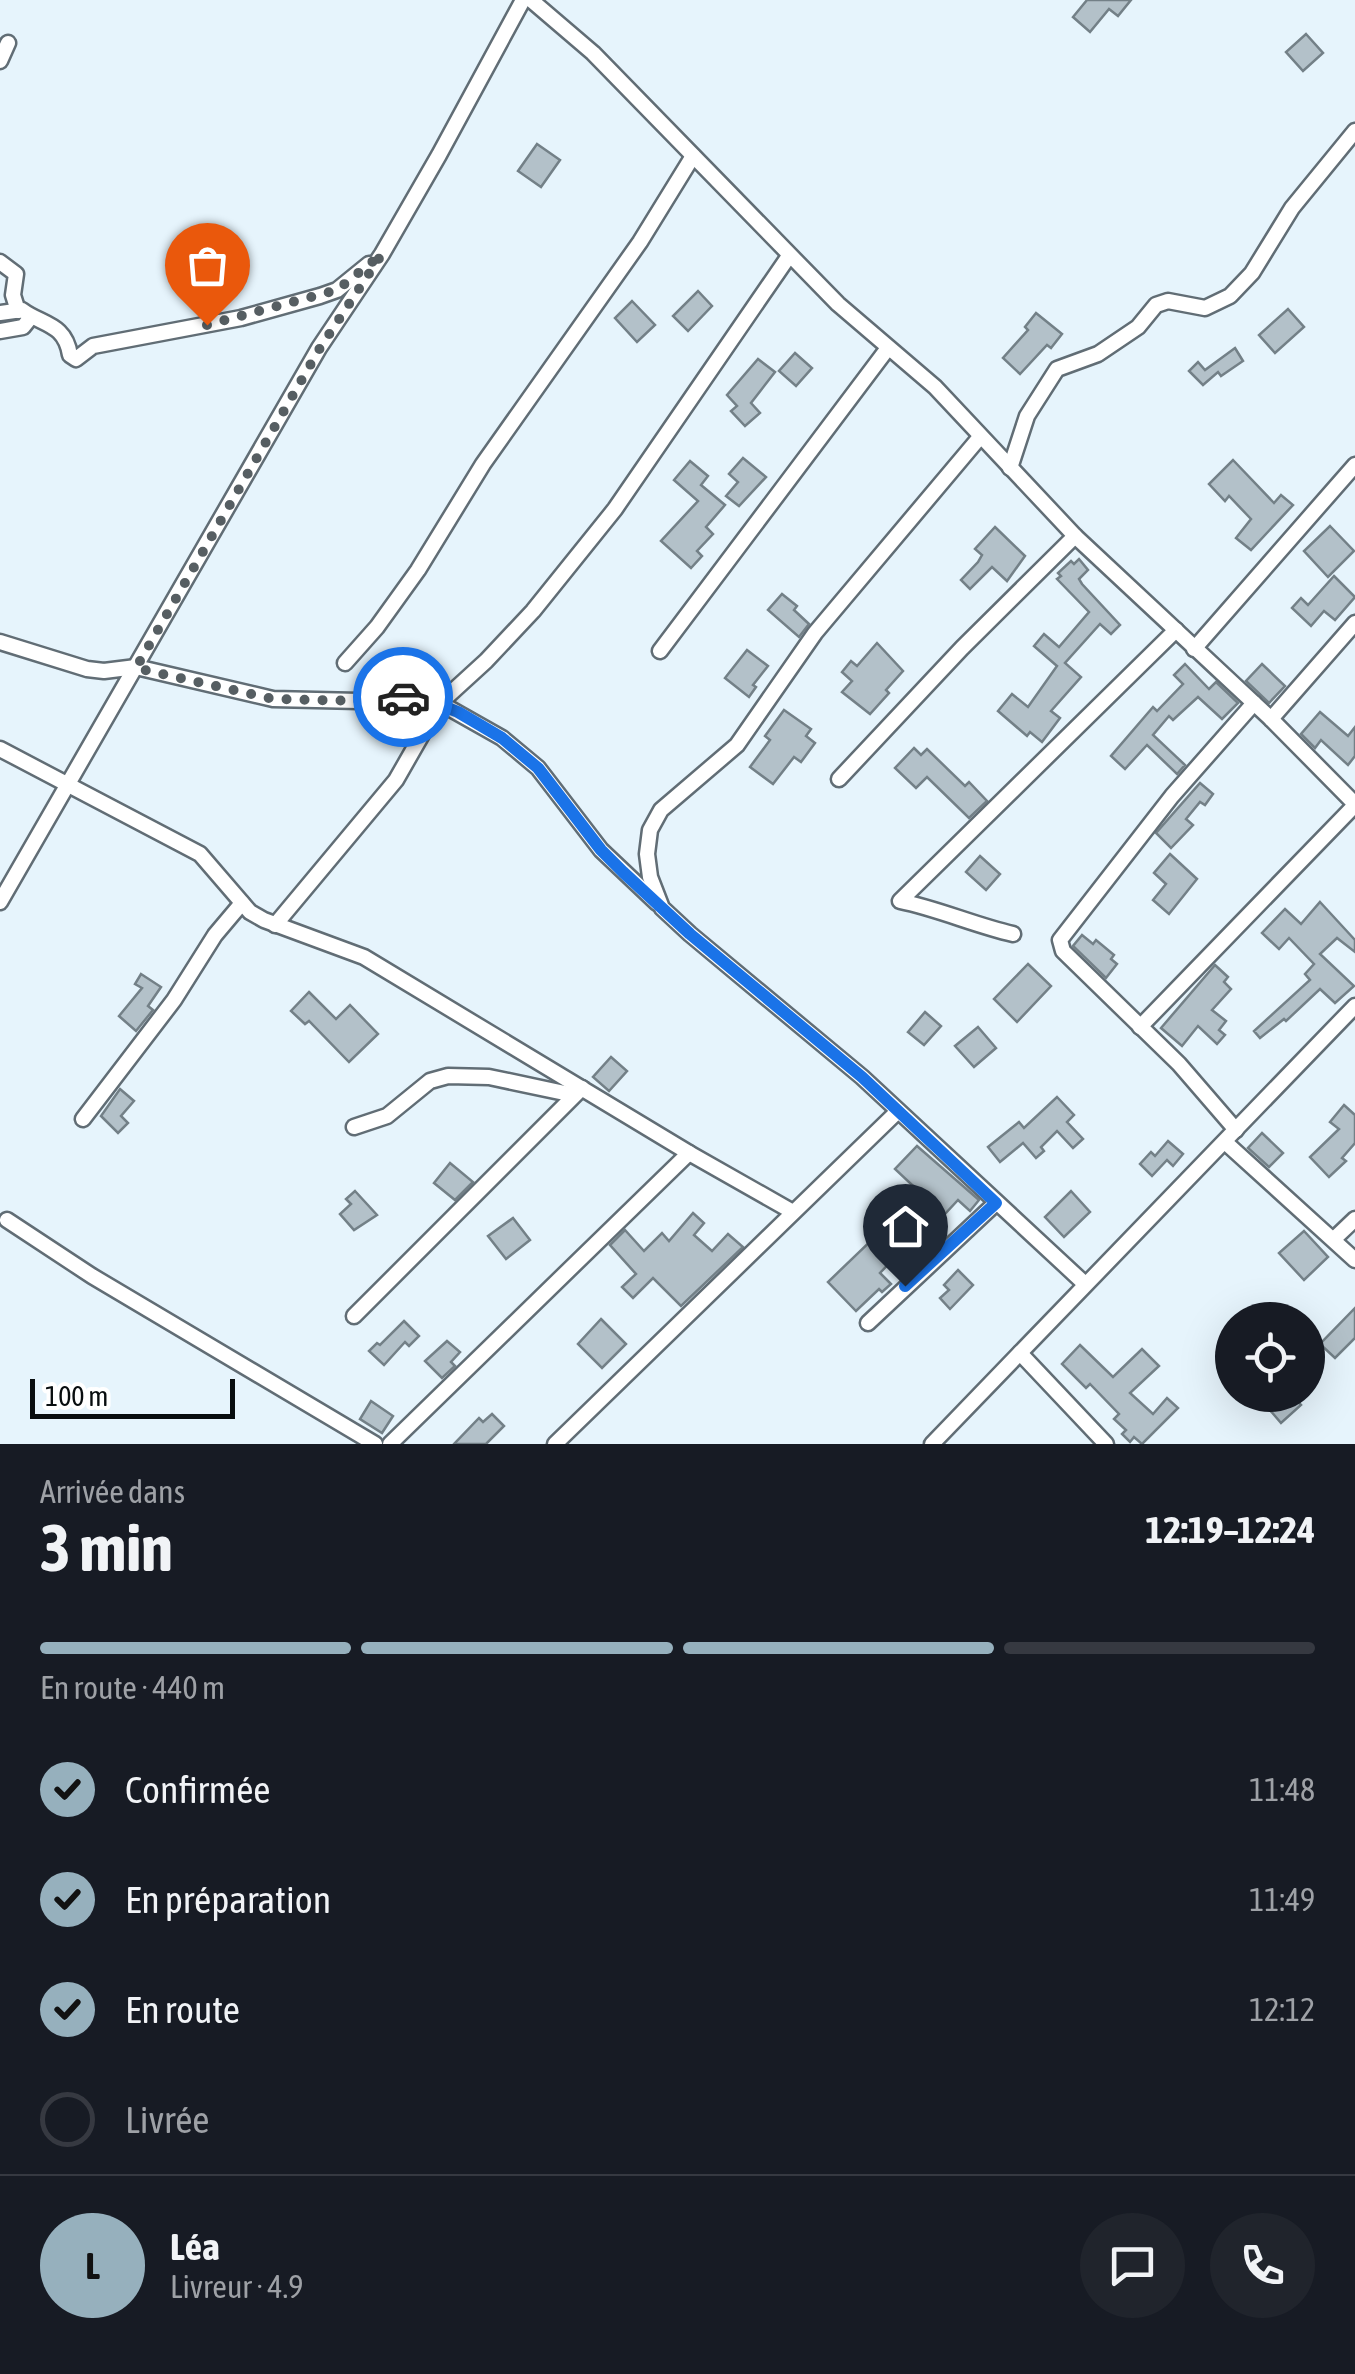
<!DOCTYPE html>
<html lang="fr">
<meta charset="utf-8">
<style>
body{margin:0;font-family:"Asap Condensed",sans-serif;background:#20242c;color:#f1f3f6;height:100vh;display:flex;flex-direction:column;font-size:38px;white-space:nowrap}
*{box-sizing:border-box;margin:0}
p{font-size:32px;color:#9ea1a6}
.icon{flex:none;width:55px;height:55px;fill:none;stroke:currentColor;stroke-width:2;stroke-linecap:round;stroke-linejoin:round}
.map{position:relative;height:1444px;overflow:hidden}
.side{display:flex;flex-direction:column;background:#171b24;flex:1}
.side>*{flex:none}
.controls{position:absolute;left:1215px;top:1302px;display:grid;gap:20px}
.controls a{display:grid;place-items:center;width:110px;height:110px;border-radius:50%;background:#171b24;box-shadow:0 10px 40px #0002;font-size:50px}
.scale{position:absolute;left:30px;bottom:25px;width:205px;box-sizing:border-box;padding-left:10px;border:5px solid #080d0f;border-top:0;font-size:28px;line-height:35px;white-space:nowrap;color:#080d0f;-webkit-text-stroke:8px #fff;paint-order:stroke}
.pin{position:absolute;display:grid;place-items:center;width:85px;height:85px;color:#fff;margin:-102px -42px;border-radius:50% 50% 50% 0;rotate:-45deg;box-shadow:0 0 10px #0007}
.pin .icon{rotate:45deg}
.courier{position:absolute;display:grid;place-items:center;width:100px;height:100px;margin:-50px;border:8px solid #1a73e8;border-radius:50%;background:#fff;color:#222;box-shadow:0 2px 12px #0007}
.headline em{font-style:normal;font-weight:700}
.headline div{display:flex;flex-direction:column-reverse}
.headline{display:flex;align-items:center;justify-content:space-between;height:170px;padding:0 40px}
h1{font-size:65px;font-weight:700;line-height:75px}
.bar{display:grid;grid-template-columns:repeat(4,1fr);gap:15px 10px;align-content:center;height:120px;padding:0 40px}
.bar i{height:12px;border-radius:8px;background:#363941}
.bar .on{background:#96b0bd}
.bar p{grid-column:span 4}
.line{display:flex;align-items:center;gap:25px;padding:0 40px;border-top:2px solid #363941}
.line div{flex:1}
.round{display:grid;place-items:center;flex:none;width:105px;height:105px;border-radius:52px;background:#20242c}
ol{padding:0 40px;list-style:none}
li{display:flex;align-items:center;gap:30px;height:110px}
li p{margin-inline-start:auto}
li .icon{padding:10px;border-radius:50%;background:#96b0bd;color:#111;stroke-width:4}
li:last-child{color:#9ea1a6}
li i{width:55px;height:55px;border:5px solid #363941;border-radius:50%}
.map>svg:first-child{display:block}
.building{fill:#b3c1c9;stroke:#738087;stroke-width:2.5}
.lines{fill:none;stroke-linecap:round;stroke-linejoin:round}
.minor-casing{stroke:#616d75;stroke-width:19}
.minor{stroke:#fff;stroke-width:14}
.done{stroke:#565e62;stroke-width:10;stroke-dasharray:0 18}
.route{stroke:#1a73e8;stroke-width:12}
</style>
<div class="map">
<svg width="1355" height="1444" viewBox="0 0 1355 1444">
<rect width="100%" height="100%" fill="#e6f4fc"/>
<g class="building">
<path d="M1087 0H1131L1118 16 1109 9 1090 32 1073 17Z"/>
<path d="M1306 34 1323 53 1303 71 1286 52Z"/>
<path d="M537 144 560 160 541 187 518 171Z"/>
<path d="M698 291 712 306 688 331 673 316Z"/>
<path d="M632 301 655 325 637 342 615 318Z"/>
<path d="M1288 309 1304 327 1275 353 1259 335Z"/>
<path d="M1036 313 1062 334 1051 348 1047 345 1020 374 1003 358 1028 330 1025 327Z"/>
<path d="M1235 348 1243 361 1221 376 1218 372 1203 385 1189 371 1198 362 1205 370Z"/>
<path d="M795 353 812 368 796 386 779 371Z"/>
<path d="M758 359 775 372 751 403 760 413 745 426 731 411 737 406 727 395Z"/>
<path d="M743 458 766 477 739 506 726 496 738 482 729 474Z"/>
<path d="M1233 460 1274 503 1281 495 1293 505 1251 550 1236 538 1251 519 1229 496 1225 501 1209 484Z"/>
<path d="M690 461 708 476 701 485 725 505 706 527 713 534 697 551 702 556 691 568 661 541 698 501 674 480Z"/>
<path d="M1330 526 1354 551 1328 577 1304 551Z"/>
<path d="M995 527 1025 556 1007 581 992 567 970 589 961 580 978 562 982 555 975 549Z"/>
<path d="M1079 559 1088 570 1079 579 1082 584 1120 625 1111 634 1100 624 1065 663 1081 677 1051 711 1060 718 1042 742 1030 732 1027 736 998 711 1012 694 1028 707 1057 666 1034 646 1044 634 1059 647 1089 612 1057 579 1061 576 1058 573 1071 561 1074 564Z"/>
<path d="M1334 576 1355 597 1335 620 1324 611 1311 626 1292 608 1301 598 1308 605Z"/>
<path d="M782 594 797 606 794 610 809 624 799 637 768 610Z"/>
<path d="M877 643 903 671 886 690 889 693 870 714 842 692 852 681 842 672 851 661 857 666Z"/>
<path d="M747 650 768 666 753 685 756 687 749 697 725 678Z"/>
<path d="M1185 664 1209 689 1216 682 1238 703 1222 719 1198 697 1173 720 1169 716 1153 735 1185 765 1177 774 1147 745 1125 769 1111 756 1153 707 1157 711 1183 684 1174 675Z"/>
<path d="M1262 664 1285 686 1269 703 1246 681Z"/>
<path d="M784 710 811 729 806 736 815 743 801 762 794 757 773 784 750 767 770 740 765 736Z"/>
<path d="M1320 712 1348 736 1355 727V756L1348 765 1321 740 1315 748 1301 734Z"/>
<path d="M914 748 921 755 927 749 965 786 969 782 987 801 969 818 927 777 916 788 895 768Z"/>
<path d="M1200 783 1213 794 1205 805 1200 802 1186 819 1193 825 1171 848 1156 833Z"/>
<path d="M1170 854 1197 879 1169 914 1153 900 1166 884 1154 873Z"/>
<path d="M980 856 1000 874 986 890 966 872Z"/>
<path d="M1320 902 1355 940V952L1337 938 1320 954 1354 986 1335 1003 1320 989 1286 1021 1284 1019 1260 1038 1254 1031 1310 980 1305 974 1314 964 1289 938 1279 949 1262 933 1285 909 1301 924Z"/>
<path d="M1082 935 1093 944 1096 940 1114 955 1111 959 1117 964 1106 978 1073 946Z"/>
<path d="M1028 964 1051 986 1017 1022 994 999Z"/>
<path d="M1215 965 1228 977 1224 982 1231 989 1212 1010 1226 1021 1219 1030 1225 1035 1217 1044 1198 1026 1182 1046 1161 1028Z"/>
<path d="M141 974 161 987 148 1006 153 1010 136 1031 119 1016 142 988 135 984Z"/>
<path d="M309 992 336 1019 350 1005 378 1034 349 1062 309 1021 305 1024 291 1011Z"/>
<path d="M925 1012 941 1026 924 1045 908 1032Z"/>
<path d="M978 1027 996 1048 974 1067 955 1046Z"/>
<path d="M611 1057 627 1071 609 1091 593 1077Z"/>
<path d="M120 1089 134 1101 121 1116 128 1123 118 1133 101 1116Z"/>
<path d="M1057 1097 1074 1115 1067 1122 1083 1139 1073 1148 1057 1131 1041 1147 1044 1151 1036 1158 1023 1143 1000 1162 988 1147 1019 1122 1024 1128Z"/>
<path d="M1344 1105 1355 1115V1143L1342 1158 1346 1161 1329 1177 1310 1157 1339 1129 1330 1122Z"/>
<path d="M1262 1133 1283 1153 1269 1167 1248 1148Z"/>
<path d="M1168 1141 1183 1154 1173 1166 1167 1160 1152 1176 1140 1164 1151 1152 1155 1156Z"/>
<path d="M917 1146 979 1200 970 1211 958 1200 944 1215 895 1169Z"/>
<path d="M450 1163 473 1182 455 1200 434 1183Z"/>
<path d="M355 1191 377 1215 354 1230 340 1214 351 1204 346 1199Z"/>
<path d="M1071 1191 1090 1212 1064 1237 1045 1217Z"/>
<path d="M693 1213 704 1223 694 1235 712 1251 728 1234 743 1247 681 1306 653 1278 633 1298 622 1287 636 1274 610 1245 625 1230 644 1251 662 1233 669 1241Z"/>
<path d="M513 1218 530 1240 506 1259 488 1236Z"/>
<path d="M881 1231 899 1253 880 1273 891 1284 882 1292 879 1289 856 1311 828 1282Z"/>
<path d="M1304 1231 1328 1257 1304 1280 1279 1253Z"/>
<path d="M958 1270 973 1285 950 1309 940 1298 949 1290 944 1285Z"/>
<path d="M1355 1308V1338L1335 1358 1320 1344Z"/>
<path d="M601 1319 626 1344 602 1368 578 1344Z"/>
<path d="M404 1321 419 1336 409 1346 405 1342 384 1365 369 1351 377 1343 380 1345Z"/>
<path d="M447 1341 460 1352 451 1362 455 1366 442 1378 425 1361Z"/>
<path d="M1080 1345 1113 1377 1142 1349 1159 1366 1130 1393 1153 1414 1167 1398 1178 1408 1142 1444 1134 1437 1130 1442 1122 1434 1126 1430 1114 1419 1119 1414 1090 1384 1086 1388 1062 1364Z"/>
<path d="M1257 1395H1292L1301 1405 1281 1423Z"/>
<path d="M371 1401 393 1416 382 1433 360 1419Z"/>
<path d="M492 1414 504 1426 486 1444H454L479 1418 483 1422Z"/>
</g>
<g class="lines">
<defs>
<g id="minor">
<path d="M531 0 593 53 838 304 935 387 1075 536 1271 719 1355 804"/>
<path d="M0 61 8 43"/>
<path d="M0 262 16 274 13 295 18 311"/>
<path d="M0 313 22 310C42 325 65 323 70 355L76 359 93 346 241 318 320 296 337 290 369 264"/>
<path d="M0 331 23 327 31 317"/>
<path d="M980 437 815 633 737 745 661 810 650 830 647 854 650 877 662 908 690 934 862 1077 1085 1284"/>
<path d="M1010 468 1027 416 1057 369 1098 354 1138 327 1156 305 1168 301 1205 308 1230 296 1252 273 1292 208 1355 131"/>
<path d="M0 642 87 669 104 671 136 667 273 699 359 701 420 697 440 703 502 738 538 768 601 850 657 903"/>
<path d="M1194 649 1355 465"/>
<path d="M660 651 888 348"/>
<path d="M345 663 377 627 418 570 483 464 640 242 693 156"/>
<path d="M1271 719 1355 623"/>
<path d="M0 749 200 854 250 912 264 920 364 957 689 1153 793 1212"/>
<path d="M839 779 962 648 1075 536"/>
<path d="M0 902 319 348 382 254 439 155 523 0"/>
<path d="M275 925 396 780 440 703 486 661 533 611 615 509 789 256"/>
<path d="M1013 934C974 925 939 909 900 901L1176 630"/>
<path d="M1140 1027 1355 805"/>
<path d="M83 1119 174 1000 215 935 242 903"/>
<path d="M354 1127 387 1116 430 1081 448 1076 489 1077 574 1095"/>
<path d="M1236 1130 1179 1064 1063 951 1060 940 1172 796 1254 703"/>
<path d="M1225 1142 1355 1260"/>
<path d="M7 1220 92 1276 375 1444"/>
<path d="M1334 1239 1355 1219"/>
<path d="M354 1316 582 1088"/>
<path d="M868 1323 996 1203"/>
<path d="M1020 1353 1106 1444"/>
<path d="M390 1444 689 1153"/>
<path d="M555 1444 898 1111"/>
<path d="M932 1444 1355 1006"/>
</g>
</defs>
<use href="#minor" class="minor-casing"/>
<use href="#minor" class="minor"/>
</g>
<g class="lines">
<path class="done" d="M207 325 337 290 382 254 320 348 136 668 273 699 359 701 403 697"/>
<path class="route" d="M403 697H420L458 712 502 738 538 768 601 850 623 872 690 934 862 1077 996 1203 905 1286"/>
</g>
</svg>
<div class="controls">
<a><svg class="icon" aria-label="locate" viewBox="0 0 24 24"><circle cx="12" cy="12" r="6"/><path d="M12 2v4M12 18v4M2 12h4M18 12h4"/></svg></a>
</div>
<div class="scale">100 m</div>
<div class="pin" style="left:207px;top:325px;background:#ea580c"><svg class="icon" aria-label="bag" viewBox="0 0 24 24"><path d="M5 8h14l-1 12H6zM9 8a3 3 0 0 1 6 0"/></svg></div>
<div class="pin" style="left:905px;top:1286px;background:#1f2937"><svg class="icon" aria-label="home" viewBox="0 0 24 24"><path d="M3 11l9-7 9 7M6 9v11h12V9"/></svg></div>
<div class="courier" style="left:403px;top:697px"><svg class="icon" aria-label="car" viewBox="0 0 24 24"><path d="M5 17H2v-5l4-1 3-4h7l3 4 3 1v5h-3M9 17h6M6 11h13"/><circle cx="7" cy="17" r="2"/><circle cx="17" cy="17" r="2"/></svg></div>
</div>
<section class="side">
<div class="headline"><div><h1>3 min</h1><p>Arrivée dans</p></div><em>12:19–12:24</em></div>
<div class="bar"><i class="on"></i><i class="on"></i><i class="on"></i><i></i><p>En route · 440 m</p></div>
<ol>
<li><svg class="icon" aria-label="check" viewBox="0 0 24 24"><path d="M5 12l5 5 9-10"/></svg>Confirmée<p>11:48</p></li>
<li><svg class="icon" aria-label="check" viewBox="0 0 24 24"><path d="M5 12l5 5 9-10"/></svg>En préparation<p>11:49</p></li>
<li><svg class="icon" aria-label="check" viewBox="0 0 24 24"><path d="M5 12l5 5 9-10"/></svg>En route<p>12:12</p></li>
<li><i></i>Livrée</li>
</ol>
<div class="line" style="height:180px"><b class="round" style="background:#96b0bd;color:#111">L</b><div><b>Léa</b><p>Livreur · 4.9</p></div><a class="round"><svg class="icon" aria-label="chat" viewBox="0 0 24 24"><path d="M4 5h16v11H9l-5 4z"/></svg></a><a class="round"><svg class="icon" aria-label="phone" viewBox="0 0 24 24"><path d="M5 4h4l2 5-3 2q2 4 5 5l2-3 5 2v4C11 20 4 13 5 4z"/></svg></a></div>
</section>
